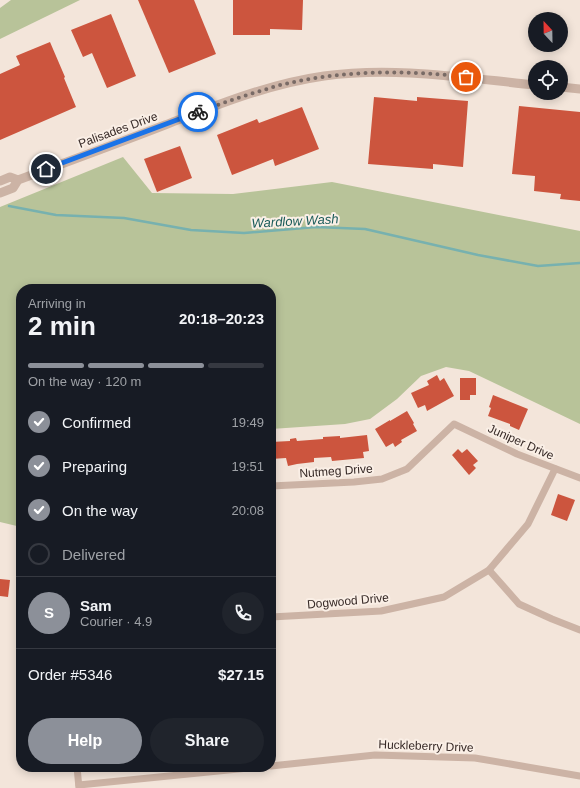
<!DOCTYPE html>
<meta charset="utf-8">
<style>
body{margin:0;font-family:Helvetica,sans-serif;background:#20242c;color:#f1f3f6;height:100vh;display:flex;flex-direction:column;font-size:15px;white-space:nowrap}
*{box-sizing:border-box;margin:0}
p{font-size:13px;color:#9ea1a6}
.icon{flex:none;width:22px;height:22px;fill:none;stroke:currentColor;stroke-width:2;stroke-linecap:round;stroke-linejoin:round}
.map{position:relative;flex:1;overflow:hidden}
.panel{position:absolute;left:16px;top:284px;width:260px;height:488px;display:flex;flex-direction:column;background:#171b24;border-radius:16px;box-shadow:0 2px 10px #0003}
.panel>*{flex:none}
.needle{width:26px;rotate:338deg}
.controls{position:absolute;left:528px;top:12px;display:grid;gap:8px}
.controls a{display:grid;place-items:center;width:40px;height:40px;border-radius:50%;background:#171b24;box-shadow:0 2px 10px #0003;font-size:20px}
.pin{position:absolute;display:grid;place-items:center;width:34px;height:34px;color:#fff;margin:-17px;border:2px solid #fff;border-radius:50%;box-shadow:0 1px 4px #0007}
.courier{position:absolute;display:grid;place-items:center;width:40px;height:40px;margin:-20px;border:3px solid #1a73e8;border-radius:50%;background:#fff;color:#222;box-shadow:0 1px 5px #0007}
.headline em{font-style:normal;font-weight:800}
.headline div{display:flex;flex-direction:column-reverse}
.headline{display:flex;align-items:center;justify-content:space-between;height:68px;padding:0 12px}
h1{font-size:26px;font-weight:800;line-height:30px}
.bar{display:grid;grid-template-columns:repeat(4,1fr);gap:6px 4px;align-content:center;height:48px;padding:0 12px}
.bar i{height:5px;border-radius:3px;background:#363941}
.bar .active{background:#8c9099}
.bar p{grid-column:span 4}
.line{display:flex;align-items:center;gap:10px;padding:0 12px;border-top:1px solid #363941}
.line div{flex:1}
.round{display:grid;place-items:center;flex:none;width:42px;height:42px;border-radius:21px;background:#20242c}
ol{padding:0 12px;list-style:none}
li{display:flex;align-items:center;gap:12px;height:44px}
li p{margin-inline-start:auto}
li .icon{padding:4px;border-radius:50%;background:#8c9099;color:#fff;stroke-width:4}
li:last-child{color:#9ea1a6}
li i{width:22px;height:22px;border:2px solid #363941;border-radius:50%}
.primary-button{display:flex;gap:8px;margin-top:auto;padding:8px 12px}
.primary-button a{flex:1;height:46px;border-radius:24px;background:#8c9099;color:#fff;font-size:16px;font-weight:800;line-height:46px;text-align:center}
.primary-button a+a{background:#20242c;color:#f1f3f6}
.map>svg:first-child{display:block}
.green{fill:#b8c399}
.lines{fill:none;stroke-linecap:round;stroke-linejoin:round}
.stream{stroke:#77b1af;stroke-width:2.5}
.building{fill:#cc553e}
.minor{stroke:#ccb3a5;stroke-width:7}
.tertiary{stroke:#ccb3a5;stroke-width:9}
.done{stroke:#796b66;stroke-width:4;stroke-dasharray:0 7.2}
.route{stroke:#1a73e8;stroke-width:5}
.labels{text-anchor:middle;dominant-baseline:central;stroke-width:4;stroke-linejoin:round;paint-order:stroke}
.street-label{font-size:12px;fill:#372a27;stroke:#faefe6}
.water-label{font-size:13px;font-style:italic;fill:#1a5b59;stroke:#faefe6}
</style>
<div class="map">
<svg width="580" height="788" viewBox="0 0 580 788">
<rect width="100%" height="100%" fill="#f3e5da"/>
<g class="green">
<path d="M11 0H80L0 39V8Z"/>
<path d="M123 157 152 193 233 194 332 182 580 231V424L469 371 446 367 421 376 397 399 370 419 345 424 271 429V289H21V527L0 522V207Z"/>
</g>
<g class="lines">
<path class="stream" d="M9 206 56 215 124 218 191 230 244 233 316 227 365 229 478 255 538 266 580 263"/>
</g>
<g class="building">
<path d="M138 0H194L216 54 169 73Z"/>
<path d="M233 0H303L302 30 270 29V35H233Z"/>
<path d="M111 14 136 76 107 88 92 53 83 57 71 30Z"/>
<path d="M50 42 65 77 64 78 76 107 0 140V74L20 65 16 56Z"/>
<path d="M374 97 417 101V97L468 101 463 167 433 164V169L368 164Z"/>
<path d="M519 106 580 112V201L560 199 561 194 534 191 535 176 512 174Z"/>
<path d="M302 107 319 149 275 166 273 159 232 175 217 135 257 119 259 123Z"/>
<path d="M180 146 192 178 157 192 144 159Z"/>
<path d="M437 375 440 381 444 378 454 396 427 411 425 405 418 408 411 393 429 385 427 381Z"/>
<path d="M460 378H476V395H470V400H460Z"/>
<path d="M493 395 528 409 519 430 510 426V424L488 416 491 408 489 407Z"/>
<path d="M407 411 414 423 413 424 417 431 401 440 402 442 395 447 393 443 386 447 375 429 390 420V421Z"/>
<path d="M367 435 369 451 363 452 364 458 332 461 331 457 314 458V462L297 464 288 466 286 458 271 459V442L290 441V439L296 438 297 441 323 439V437L340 436V438Z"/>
<path d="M458 449 462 453 467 449 478 461 473 465 476 468 469 475 452 455Z"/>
<path d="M558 494 575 500 567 521 551 515Z"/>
<path d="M0 579 10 580 8 597 0 596Z"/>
</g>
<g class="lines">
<g class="minor">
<path d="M271 486 354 482 382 479 407 469 454 424 517 454 580 478"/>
<path d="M489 570 519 604 552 619 580 630"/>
<path d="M271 617 381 611 444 597 489 570 528 524 555 469"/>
<path d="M271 766 375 755 475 758 580 776"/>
<path d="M77 767 79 788"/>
<path d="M79 785 258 767"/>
</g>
<g class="tertiary">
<path d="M561 87 580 89"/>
<path d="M0 181 10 177 18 180"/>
<path d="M0 193 13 188 18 180C67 162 116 144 165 125 217 105 268 84 324 76 394 66 465 78 535 85"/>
</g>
</g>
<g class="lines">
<path class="done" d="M198 112C220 104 242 96 264 90 271 88 278 85 285 84 344 70 406 70 466 77"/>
<path class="route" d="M46 169 198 112"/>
</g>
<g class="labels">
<g class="street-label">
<text transform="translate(118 130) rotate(-20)">Palisades Drive</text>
<text transform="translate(521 442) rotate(24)">Juniper Drive</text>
<text transform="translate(336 471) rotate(-4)">Nutmeg Drive</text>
<text transform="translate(348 601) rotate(-5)">Dogwood Drive</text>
<text transform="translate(426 746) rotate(2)">Huckleberry Drive</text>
</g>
<g class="water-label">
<text transform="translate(295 221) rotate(-3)">Wardlow Wash</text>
</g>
</g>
</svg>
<div class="controls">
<a><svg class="needle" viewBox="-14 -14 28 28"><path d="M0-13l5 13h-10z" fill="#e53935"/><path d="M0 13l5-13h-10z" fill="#9ea1a6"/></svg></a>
<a><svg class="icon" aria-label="locate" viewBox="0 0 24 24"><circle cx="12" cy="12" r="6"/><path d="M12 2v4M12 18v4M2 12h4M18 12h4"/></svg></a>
</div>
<div class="pin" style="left:466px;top:77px;background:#ea580c"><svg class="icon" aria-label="bag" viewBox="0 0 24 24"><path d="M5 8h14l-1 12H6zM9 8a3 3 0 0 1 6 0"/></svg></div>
<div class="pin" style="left:46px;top:169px;background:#1f2937"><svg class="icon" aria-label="home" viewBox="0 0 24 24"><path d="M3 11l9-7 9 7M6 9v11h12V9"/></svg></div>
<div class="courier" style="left:198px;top:112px"><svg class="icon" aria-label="bike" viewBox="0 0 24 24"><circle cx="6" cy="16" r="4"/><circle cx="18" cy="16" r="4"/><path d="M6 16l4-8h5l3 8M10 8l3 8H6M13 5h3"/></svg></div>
<section class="panel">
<div class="headline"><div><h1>2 min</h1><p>Arriving in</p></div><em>20:18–20:23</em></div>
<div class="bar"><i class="active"></i><i class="active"></i><i class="active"></i><i></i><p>On the way · 120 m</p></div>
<ol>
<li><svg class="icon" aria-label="check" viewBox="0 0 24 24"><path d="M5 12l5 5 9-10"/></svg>Confirmed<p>19:49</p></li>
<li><svg class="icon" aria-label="check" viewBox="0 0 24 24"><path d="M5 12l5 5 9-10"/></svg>Preparing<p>19:51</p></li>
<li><svg class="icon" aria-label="check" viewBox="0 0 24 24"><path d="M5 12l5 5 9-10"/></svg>On the way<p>20:08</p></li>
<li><i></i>Delivered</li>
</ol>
<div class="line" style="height:72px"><b class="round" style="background:#8c9099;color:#fff">S</b><div><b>Sam</b><p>Courier · 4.9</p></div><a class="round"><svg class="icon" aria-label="phone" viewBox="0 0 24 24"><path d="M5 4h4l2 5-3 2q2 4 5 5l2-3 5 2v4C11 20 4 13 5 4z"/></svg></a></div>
<div class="line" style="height:52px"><div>Order #5346</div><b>$27.15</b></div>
<div class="primary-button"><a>Help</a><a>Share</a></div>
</section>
</div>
